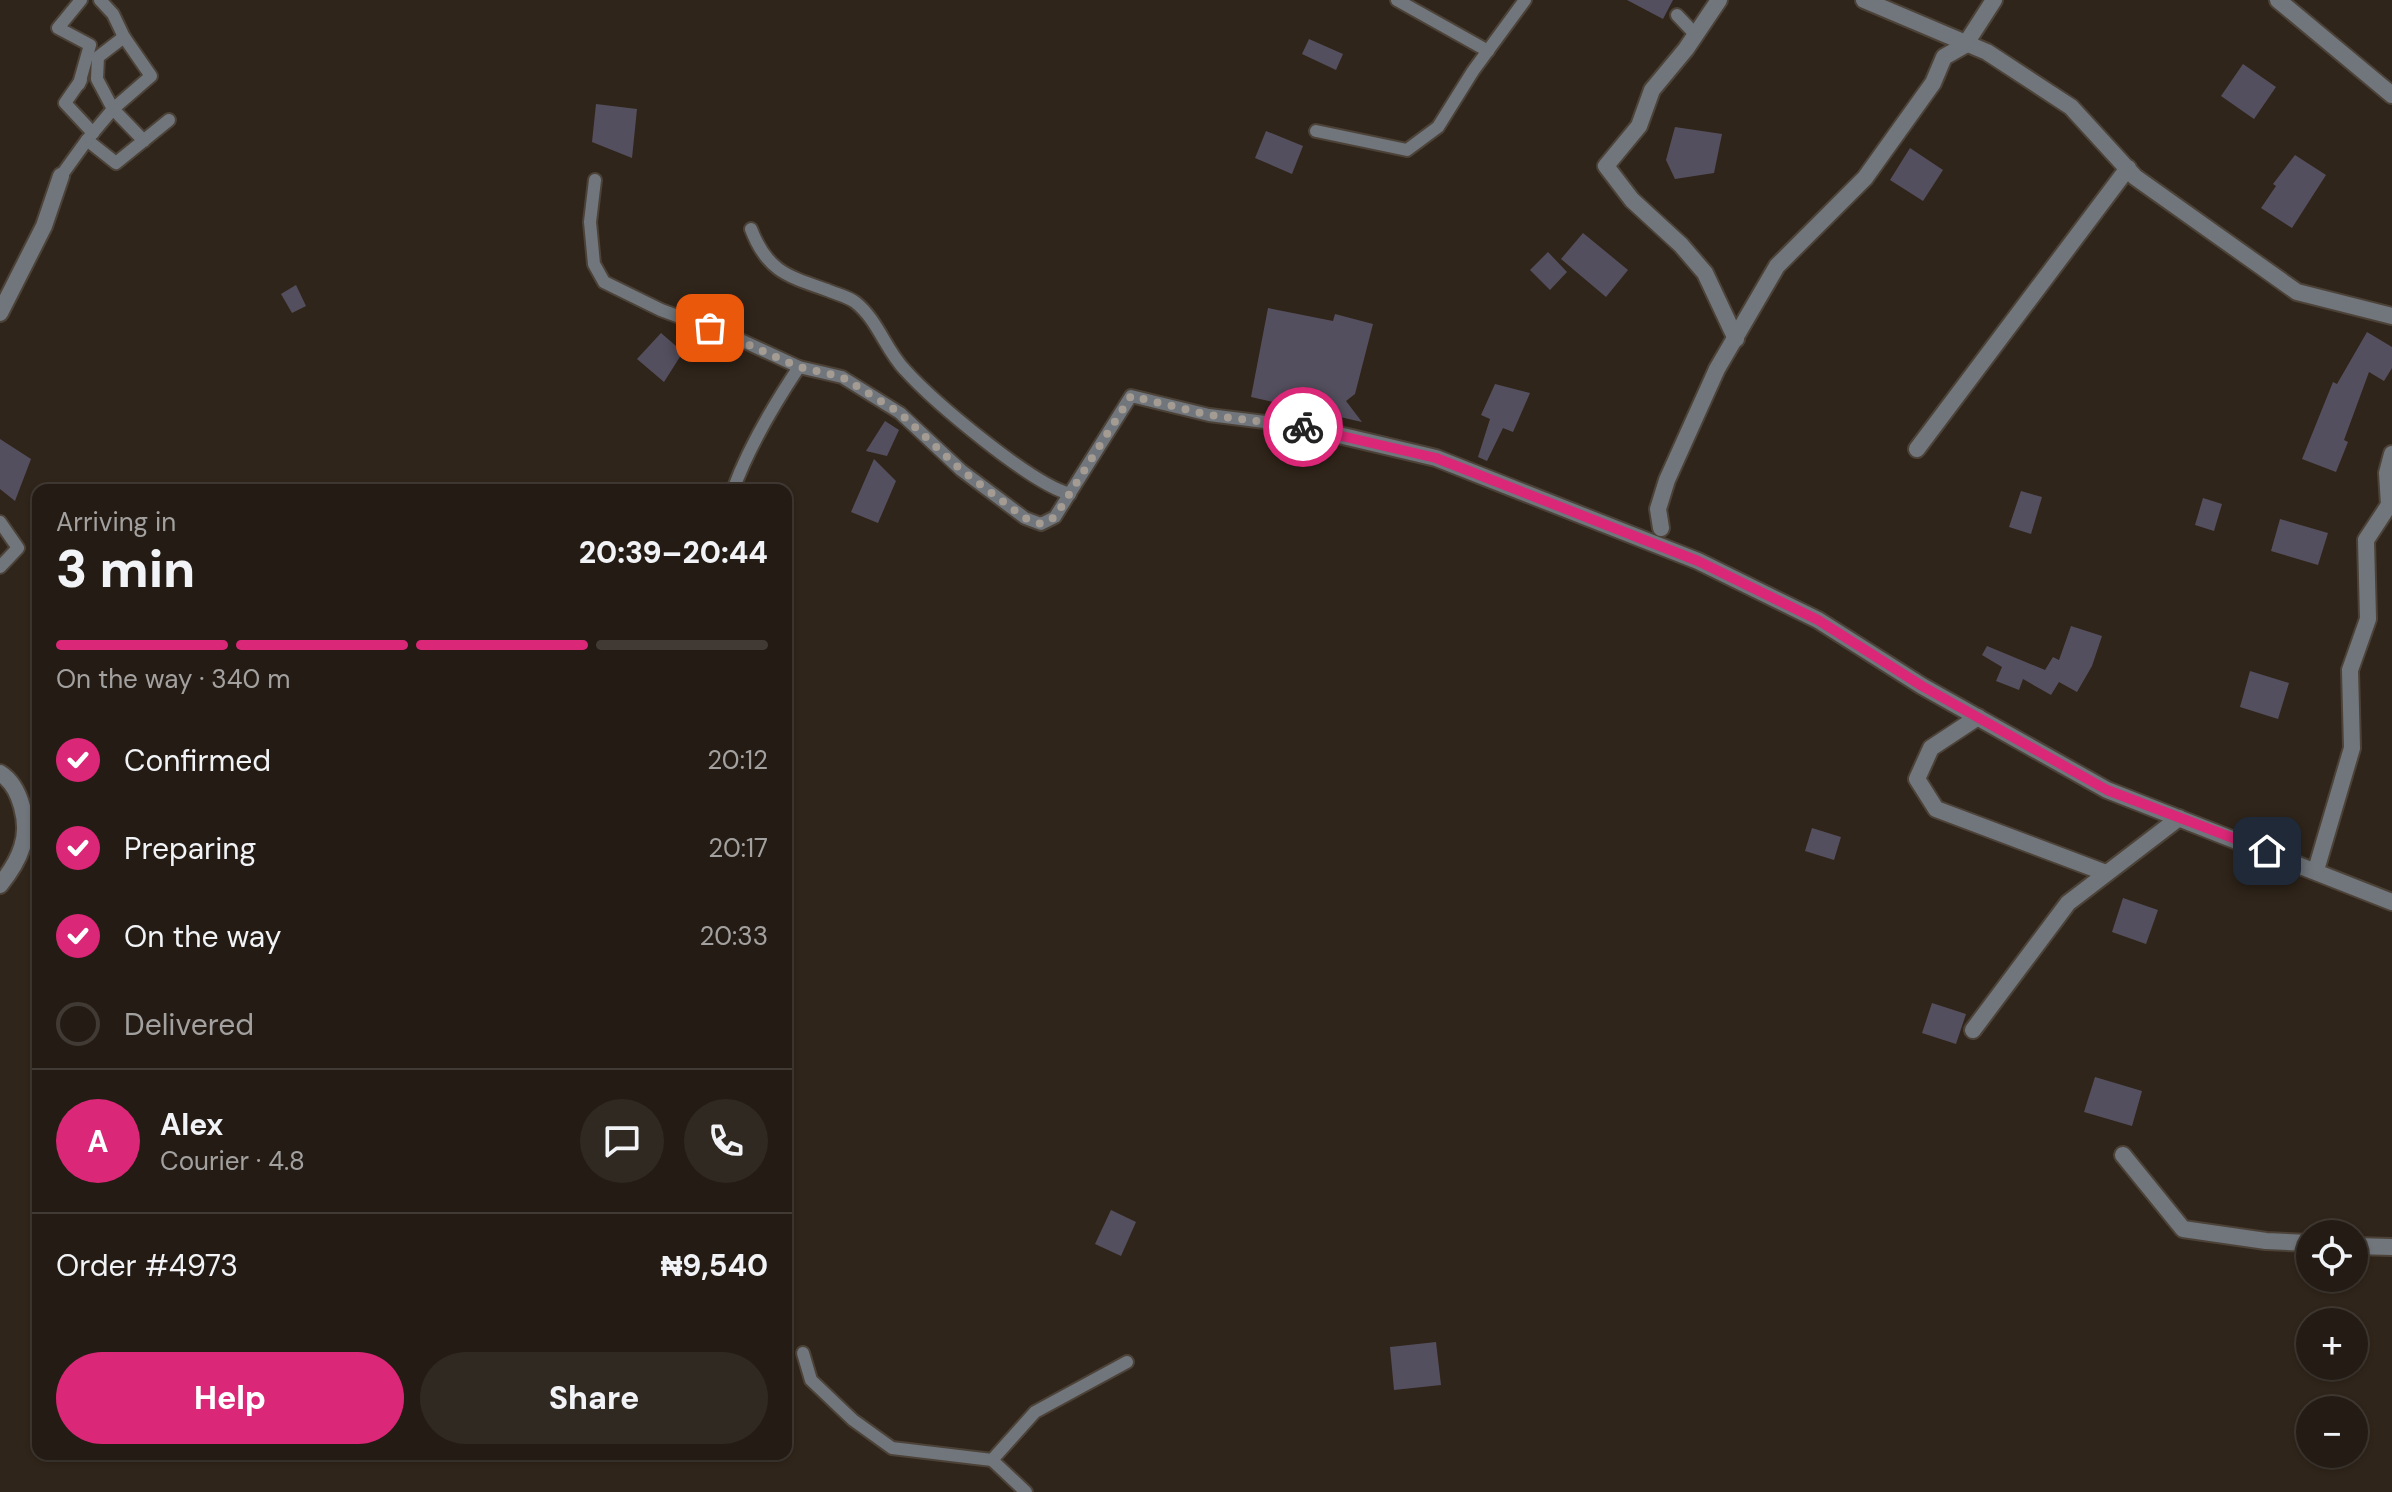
<!DOCTYPE html>
<meta charset="utf-8">
<style>
body{margin:0;font-family:"DM Sans",sans-serif;background:#302922;color:#f1f3f6;height:100vh;display:flex;flex-direction:column;font-size:30px;white-space:nowrap}
*{box-sizing:border-box;margin:0}
p{font-size:26px;color:#a3a1a0}
.icon{flex:none;width:44px;height:44px;fill:none;stroke:currentColor;stroke-width:2;stroke-linecap:round;stroke-linejoin:round}
.map{position:relative;flex:1;overflow:hidden}
.drawer{position:absolute;left:32px;top:484px;width:760px;height:976px;display:flex;flex-direction:column;background:#241c14;border-radius:16px;box-shadow:0 2px 6px #0004,0 0 0 2px #413a34}
.drawer>*{flex:none}
.controls{position:absolute;left:2296px;top:1220px;display:grid;gap:16px}
.controls a{display:grid;place-items:center;width:72px;height:72px;border-radius:50%;background:#241c14;box-shadow:0 2px 6px #0004,0 0 0 2px #413a34;font-size:40px}
.pin{position:absolute;display:grid;place-items:center;width:68px;height:68px;color:#fff;margin:-34px;border-radius:16px;box-shadow:0 4px 12px #0006}
.courier{position:absolute;display:grid;place-items:center;width:80px;height:80px;margin:-40px;border:6px solid #db2777;border-radius:50%;background:#fff;color:#222;box-shadow:0 2px 10px #0007}
.head em{font-style:normal;font-weight:800}
.head div{display:flex;flex-direction:column-reverse}
.head{display:flex;align-items:center;justify-content:space-between;height:136px;padding:0 24px}
h1{font-size:52px;font-weight:800;line-height:60px}
.bar{display:grid;grid-template-columns:repeat(4,1fr);gap:12px 8px;align-content:center;height:96px;padding:0 24px}
.bar i{height:10px;border-radius:6px;background:#413a34}
.bar .on{background:#db2777}
.bar p{grid-column:span 4}
.line{display:flex;align-items:center;gap:20px;padding:0 24px;border-top:2px solid #413a34}
.line div{flex:1}
.round{display:grid;place-items:center;flex:none;width:84px;height:84px;border-radius:42px;background:#302922}
ol{padding:0 24px;list-style:none}
li{display:flex;align-items:center;gap:24px;height:88px}
li p{margin-inline-start:auto}
li .icon{padding:8px;border-radius:50%;background:#db2777;color:#fff;stroke-width:4}
li:last-child{color:#a3a1a0}
li i{width:44px;height:44px;border:4px solid #413a34;border-radius:50%}
.cta{display:flex;gap:16px;margin-top:auto;padding:16px 24px}
.cta a{flex:1;height:92px;border-radius:48px;background:#db2777;color:#fff;font-size:32px;font-weight:800;line-height:92px;text-align:center}
.cta a+a{background:#302922;color:#f1f3f6}
.map>svg:first-child{display:block}
.building{fill:#544f5e}
.lines{fill:none;stroke-linecap:round;stroke-linejoin:round}
.lane-casing{stroke:#4c4238;stroke-width:16}
.street-casing{stroke:#4c4238;stroke-width:20}
.lane{stroke:#70767c;stroke-width:12}
.street{stroke:#70767c;stroke-width:16}
.done{stroke:#a49b93;stroke-width:8;stroke-dasharray:0 14.4}
.route{stroke:#db2777;stroke-width:10}
</style>
<div class="map">
<svg width="2392" height="1492" viewBox="0 0 2392 1492">
<rect width="100%" height="100%" fill="#30251a"/>
<g class="building">
<path d="M1627 0H1673L1663 19Z"/>
<path d="M1309 39 1343 54 1336 70 1302 54Z"/>
<path d="M2243 64 2276 87 2254 119 2221 96Z"/>
<path d="M596 104 637 109 632 158 592 142Z"/>
<path d="M1675 127 1722 134 1714 173 1675 179 1666 160Z"/>
<path d="M1266 131 1303 146 1292 174 1255 158Z"/>
<path d="M1910 148 1943 170 1923 201 1890 180Z"/>
<path d="M2295 155 2326 175 2292 228 2261 208 2276 186 2273 184Z"/>
<path d="M1583 233 1628 270 1606 297 1561 259Z"/>
<path d="M1548 252 1567 272 1550 290 1530 270Z"/>
<path d="M296 285 306 306 292 313 281 294Z"/>
<path d="M1268 308 1333 321 1335 314 1373 324 1355 394 1346 401 1362 422 1251 397Z"/>
<path d="M2367 332 2392 347V368L2384 381 2369 372 2344 440 2348 442 2336 472 2302 459 2333 382 2337 384Z"/>
<path d="M661 333 683 352 664 382 637 359Z"/>
<path d="M1495 384 1530 393 1513 432 1503 428 1487 461 1478 457 1490 419 1481 415Z"/>
<path d="M885 421 899 430 887 456 866 451Z"/>
<path d="M0 439 31 459 15 501 0 489Z"/>
<path d="M874 459 896 481 878 523 851 512Z"/>
<path d="M2021 491 2042 497 2031 534 2009 527Z"/>
<path d="M2203 498 2222 504 2214 531 2195 525Z"/>
<path d="M2280 519 2328 533 2318 565 2271 551Z"/>
<path d="M2071 626 2102 636 2092 666 2077 692 2059 682 2051 695 2023 679 2019 690 1996 681 2002 667 1982 655 1987 646 2045 670 2053 657 2059 660Z"/>
<path d="M2250 671 2289 683 2278 719 2240 707Z"/>
<path d="M1812 828 1841 837 1834 860 1805 851Z"/>
<path d="M2123 898 2158 910 2146 944 2112 932Z"/>
<path d="M1932 1003 1966 1014 1956 1044 1922 1033Z"/>
<path d="M2095 1077 2142 1091 2132 1126 2084 1112Z"/>
<path d="M1111 1210 1136 1222 1121 1256 1095 1244Z"/>
<path d="M1436 1342 1441 1385 1394 1390 1390 1347Z"/>
</g>
<g class="lines">
<defs>
<g id="lane">
<path d="M100 0 113 14 124 37"/>
<path d="M1397 0 1488 51"/>
<path d="M1677 15 1696 35"/>
<path d="M124 37 151 76 113 109 97 79 98 57Z"/>
<path d="M81 80 65 103 93 133"/>
<path d="M79 84 90 45 58 28 81 0"/>
<path d="M1316 131 1407 150 1438 127 1473 71 1525 0"/>
<path d="M144 141 113 109 87 140 116 163 169 120"/>
<path d="M61 176 87 140"/>
<path d="M595 180 590 222 594 264 604 282 661 310 734 337 799 367 842 377 900 413 961 470 1025 518 1041 524 1055 517 1131 396 1209 415 1305 427"/>
<path d="M751 229C767 271 787 276 827 290 836 294 847 296 855 302 878 320 885 349 905 370 934 402 1031 484 1070 494"/>
<path d="M733 490C749 446 773 406 799 367"/>
<path d="M0 522 18 548 0 567"/>
<path d="M803 1353 811 1380 853 1420 892 1448 992 1460"/>
<path d="M1026 1492 992 1460 1035 1412 1127 1362"/>
</g>
<g id="street">
<path d="M1719 0 1686 49 1652 90 1639 126 1606 166 1632 200 1681 245 1705 273 1736 339"/>
<path d="M1864 0 1987 52 2071 107 2135 177 2297 292 2392 316"/>
<path d="M2278 0 2392 95"/>
<path d="M0 313 44 226 61 176"/>
<path d="M1305 427 1436 458 1698 561 1818 620 1922 686 2107 790 2392 902"/>
<path d="M1917 449 2128 168"/>
<path d="M1661 528 1658 509 1667 480 1717 369 1777 266 1865 178 1933 83 1944 57 1965 45 1994 0"/>
<path d="M1978 717 1931 748 1917 779 1936 809 2106 873"/>
<path d="M0 773C21 786 30 824 22 847 18 860 8 875 0 885"/>
<path d="M2316 870 2352 748 2350 670 2368 619 2366 540 2389 505 2387 473 2392 454"/>
<path d="M1973 1030 2068 903 2179 818"/>
<path d="M2123 1155 2183 1229 2266 1241 2310 1243"/>
<path d="M2354 1246 2392 1247"/>
</g>
</defs>
<use href="#lane" class="lane-casing"/>
<use href="#street" class="street-casing"/>
<use href="#lane" class="lane"/>
<use href="#street" class="street"/>
</g>
<g class="lines">
<path class="done" d="M710 328 799 367 842 377 900 413 961 470 1025 518 1041 524 1055 517 1131 396 1209 415 1303 427"/>
<path class="route" d="M1303 427 1436 458 1698 561 1818 620 1922 686 2107 790 2267 851"/>
</g>
</svg>
<div class="controls">
<a><svg class="icon" aria-label="locate" viewBox="0 0 24 24"><circle cx="12" cy="12" r="6"/><path d="M12 2v4M12 18v4M2 12h4M18 12h4"/></svg></a>
<a>+</a>
<a>−</a>
</div>
<div class="pin" style="left:710px;top:328px;background:#ea580c"><svg class="icon" aria-label="bag" viewBox="0 0 24 24"><path d="M5 8h14l-1 12H6zM9 8a3 3 0 0 1 6 0"/></svg></div>
<div class="pin" style="left:2267px;top:851px;background:#1f2937"><svg class="icon" aria-label="home" viewBox="0 0 24 24"><path d="M3 11l9-7 9 7M6 9v11h12V9"/></svg></div>
<div class="courier" style="left:1303px;top:427px"><svg class="icon" aria-label="bike" viewBox="0 0 24 24"><circle cx="6" cy="16" r="4"/><circle cx="18" cy="16" r="4"/><path d="M6 16l4-8h5l3 8M10 8l3 8H6M13 5h3"/></svg></div>
<section class="drawer">
<div class="head"><div><h1>3 min</h1><p>Arriving in</p></div><em>20:39–20:44</em></div>
<div class="bar"><i class="on"></i><i class="on"></i><i class="on"></i><i></i><p>On the way · 340 m</p></div>
<ol>
<li><svg class="icon" aria-label="check" viewBox="0 0 24 24"><path d="M5 12l5 5 9-10"/></svg>Confirmed<p>20:12</p></li>
<li><svg class="icon" aria-label="check" viewBox="0 0 24 24"><path d="M5 12l5 5 9-10"/></svg>Preparing<p>20:17</p></li>
<li><svg class="icon" aria-label="check" viewBox="0 0 24 24"><path d="M5 12l5 5 9-10"/></svg>On the way<p>20:33</p></li>
<li><i></i>Delivered</li>
</ol>
<div class="line" style="height:144px"><b class="round" style="background:#db2777;color:#fff">A</b><div><b>Alex</b><p>Courier · 4.8</p></div><a class="round"><svg class="icon" aria-label="chat" viewBox="0 0 24 24"><path d="M4 5h16v11H9l-5 4z"/></svg></a><a class="round"><svg class="icon" aria-label="phone" viewBox="0 0 24 24"><path d="M5 4h4l2 5-3 2q2 4 5 5l2-3 5 2v4C11 20 4 13 5 4z"/></svg></a></div>
<div class="line" style="height:104px"><div>Order #4973</div><b>₦9,540</b></div>
<div class="cta"><a>Help</a><a>Share</a></div>
</section>
</div>
